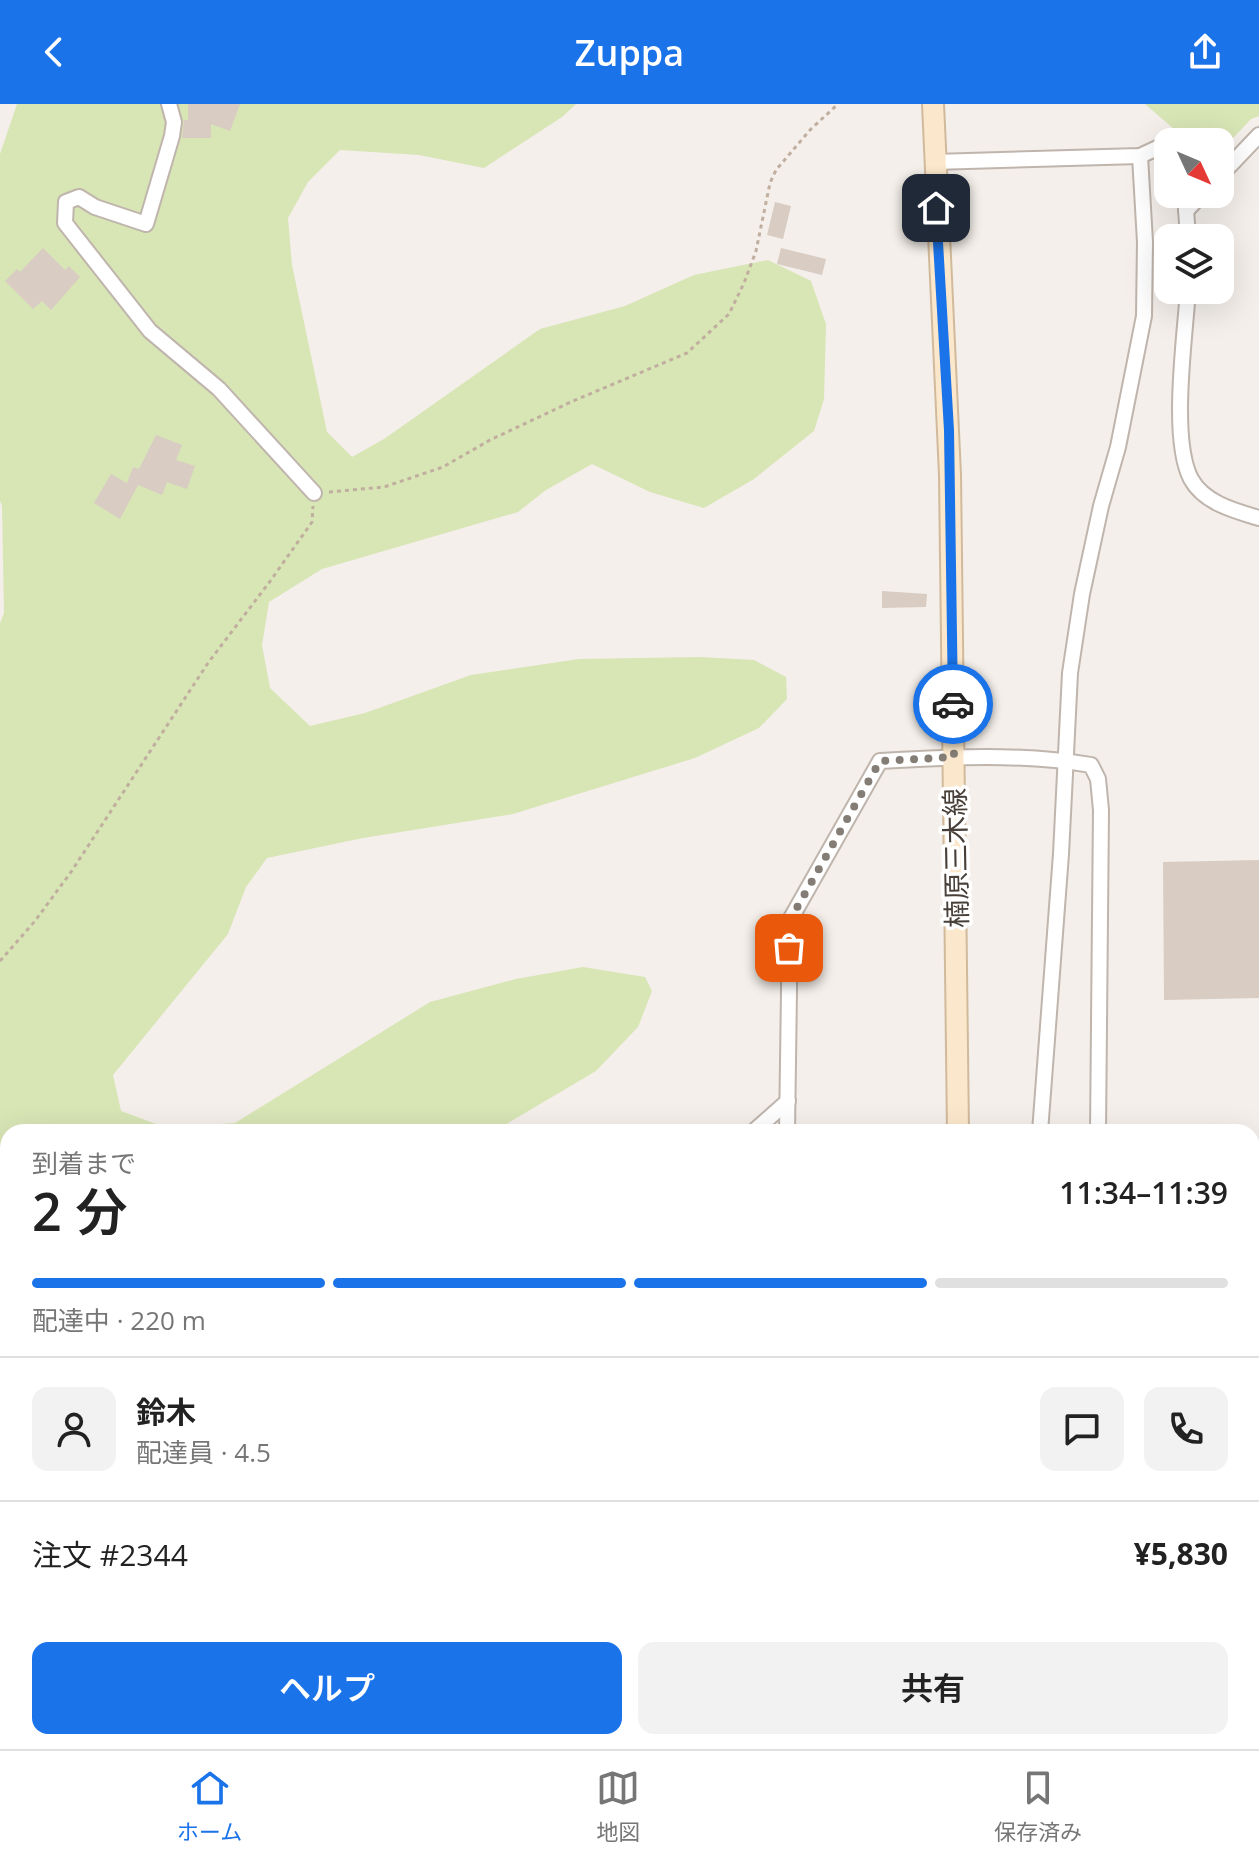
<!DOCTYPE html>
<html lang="ja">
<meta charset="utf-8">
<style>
body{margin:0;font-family:"Open Sans","Noto Sans JP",sans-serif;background:#f2f2f2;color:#222;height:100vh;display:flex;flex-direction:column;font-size:30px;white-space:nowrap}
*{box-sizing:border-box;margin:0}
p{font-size:26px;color:#767676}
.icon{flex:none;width:44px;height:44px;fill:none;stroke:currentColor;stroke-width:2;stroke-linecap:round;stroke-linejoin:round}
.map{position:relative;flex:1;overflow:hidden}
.details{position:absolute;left:0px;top:1020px;width:1260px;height:626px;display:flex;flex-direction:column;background:#fff;border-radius:24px 24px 0 0;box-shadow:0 8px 32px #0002}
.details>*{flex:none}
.needle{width:52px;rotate:134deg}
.buttons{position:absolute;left:1154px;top:24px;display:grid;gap:16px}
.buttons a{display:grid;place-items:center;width:80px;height:80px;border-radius:16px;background:#fff;box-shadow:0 8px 32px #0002;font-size:40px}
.pin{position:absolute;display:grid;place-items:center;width:68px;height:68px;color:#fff;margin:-34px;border-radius:16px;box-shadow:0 4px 12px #0006}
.courier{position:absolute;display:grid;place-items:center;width:80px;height:80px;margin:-40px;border:6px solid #1a73e8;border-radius:50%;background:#fff;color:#222;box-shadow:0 2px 10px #0007}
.overview em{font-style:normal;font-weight:600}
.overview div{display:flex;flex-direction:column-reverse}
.overview{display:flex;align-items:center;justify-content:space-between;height:136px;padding:0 32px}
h1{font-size:52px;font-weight:600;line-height:60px}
.bar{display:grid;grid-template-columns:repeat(4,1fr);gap:12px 8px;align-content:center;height:96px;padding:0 32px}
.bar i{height:10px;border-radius:6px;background:#e0e0e0}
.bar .on{background:#1a73e8}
.bar p{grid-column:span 4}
.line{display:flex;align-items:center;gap:20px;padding:0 32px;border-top:2px solid #e0e0e0}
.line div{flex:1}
.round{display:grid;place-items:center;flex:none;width:84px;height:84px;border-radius:16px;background:#f2f2f2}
.action{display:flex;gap:16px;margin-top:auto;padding:16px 32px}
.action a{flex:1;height:92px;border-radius:16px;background:#1a73e8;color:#fff;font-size:32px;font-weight:600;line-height:92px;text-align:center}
.action a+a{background:#f2f2f2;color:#222}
header{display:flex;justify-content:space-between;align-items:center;height:104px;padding:0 32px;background:#1a73e8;color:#fff;font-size:36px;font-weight:600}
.tab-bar{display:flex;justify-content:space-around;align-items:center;height:112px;border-top:2px solid #e0e0e0;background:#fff;font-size:22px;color:#767676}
.tab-bar a{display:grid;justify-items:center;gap:4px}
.tab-bar .on{color:#1a73e8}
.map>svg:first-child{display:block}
.green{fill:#d8e5b5}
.building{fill:#d8ccc3}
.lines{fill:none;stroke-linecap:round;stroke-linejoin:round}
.minor-casing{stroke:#bfb5ad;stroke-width:18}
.secondary-casing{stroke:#d1ba9c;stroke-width:24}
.path{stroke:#c0ae9f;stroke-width:3;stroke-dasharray:4 4;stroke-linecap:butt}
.minor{stroke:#fff;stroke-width:14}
.secondary{stroke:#fbe8cc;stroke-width:20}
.done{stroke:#847d76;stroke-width:8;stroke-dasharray:0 14.4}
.route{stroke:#1a73e8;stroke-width:10}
.labels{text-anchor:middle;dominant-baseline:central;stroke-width:7;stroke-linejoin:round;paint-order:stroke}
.street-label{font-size:28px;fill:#473f38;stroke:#fff}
</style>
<header><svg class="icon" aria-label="back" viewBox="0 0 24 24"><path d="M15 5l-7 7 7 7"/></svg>Zuppa<svg class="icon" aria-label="share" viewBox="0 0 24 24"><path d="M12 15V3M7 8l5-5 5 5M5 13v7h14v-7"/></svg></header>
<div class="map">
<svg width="1259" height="1645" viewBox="0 0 1259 1645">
<rect width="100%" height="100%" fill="#f4efea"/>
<g class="green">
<path d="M17 0H576L562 13 484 64 419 51 340 46 308 78 288 114 292 161 327 328 352 353 384 335 540 225 625 202 694 171 768 156 811 177 826 220 824 295 814 327 754 375 704 404 650 388 592 360 546 386 518 408 322 465 269 498 262 541 270 584 310 622 365 609 471 571 579 555 700 553 754 556 786 573 787 595 759 624 695 654 513 710 363 734 267 754 246 783 228 830 113 971 121 1007 167 1024 235 1019 430 898 516 875 583 863 645 873 652 887 638 923 596 967 493 1028H8V1306H0V519L4 509 2 402 0 397V50Z"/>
<path d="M1145 0H1259V12L1251 15 1220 48V38H1189Z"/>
</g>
<g class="building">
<path d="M188 0H240L230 27 211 20V34H182L184 16H188Z"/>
<path d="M775 98 791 102 783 135 767 131Z"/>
<path d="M43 144 65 166 69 162 80 173 51 206 42 197 33 205 5 177 17 165 20 168Z"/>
<path d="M781 144 826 155 822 171 777 160Z"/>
<path d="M156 331 182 341 176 356 195 362 187 385 167 378 162 391 138 381 120 415 94 399 111 370 127 379 133 363 139 365Z"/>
<path d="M882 487 927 490 926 503 882 504Z"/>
<path d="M1259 756V894L1164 896 1163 758Z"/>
</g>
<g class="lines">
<defs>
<g id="minor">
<path d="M169 0 174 18 172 32 146 120 95 103 79 93 66 98 65 119 150 227 219 285 314 389"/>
<path d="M934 58 1140 52 1168 39"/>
<path d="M1220 72 1259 31"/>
<path d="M1185 90 1188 134"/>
<path d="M1186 107 1202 90"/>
<path d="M1188 186C1185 233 1170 335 1191 375 1204 399 1235 407 1259 414"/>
<path d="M753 1028 788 997"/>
<path d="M787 1028 790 816 880 657C951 653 1021 649 1091 661L1098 675 1101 706 1098 1028"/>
<path d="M1040 1028 1061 750 1070 569 1082 490 1101 402 1118 343 1144 212 1145 138 1140 52"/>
<path d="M1252 1106 1259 1107"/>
<path d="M1252 1143 1259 1141"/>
<path d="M1252 1398 1259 1400"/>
<path d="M0 1428H8"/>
<path d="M386 1638 389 1645"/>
<path d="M1108 1638 1109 1645"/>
<path d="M1179 1638 1181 1645"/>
<path d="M219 1645 240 1638"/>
</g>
<g id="secondary">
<path d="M933 0 950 371 958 1028"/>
<path d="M927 1645 928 1638"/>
</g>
</defs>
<use href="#minor" class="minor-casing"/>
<use href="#secondary" class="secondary-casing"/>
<g class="path">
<path d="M329 388 384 383 443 363 490 336 573 297 687 249 729 210 744 179 756 147 770 79 776 66 810 26 838 0"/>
<path d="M0 857 35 817 71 768 208 559 271 476 312 418 313 402"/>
</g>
<use href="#minor" class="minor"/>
<use href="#secondary" class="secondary"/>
</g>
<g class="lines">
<path class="done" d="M789 844 790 816 880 657 954 653 953 600"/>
<path class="route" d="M936 104 949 326 953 600"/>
</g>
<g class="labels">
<g class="street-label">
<text transform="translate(955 754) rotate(-91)">楠原三木線</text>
</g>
</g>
</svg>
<div class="buttons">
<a><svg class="needle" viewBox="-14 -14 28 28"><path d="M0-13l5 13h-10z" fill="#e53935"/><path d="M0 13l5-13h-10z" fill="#767676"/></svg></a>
<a><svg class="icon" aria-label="layers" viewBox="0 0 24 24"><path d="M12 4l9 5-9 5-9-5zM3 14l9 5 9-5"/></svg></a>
</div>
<div class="pin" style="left:789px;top:844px;background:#ea580c"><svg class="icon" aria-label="bag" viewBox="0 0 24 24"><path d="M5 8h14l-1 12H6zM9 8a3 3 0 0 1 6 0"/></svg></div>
<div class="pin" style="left:936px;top:104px;background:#1f2937"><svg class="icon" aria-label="home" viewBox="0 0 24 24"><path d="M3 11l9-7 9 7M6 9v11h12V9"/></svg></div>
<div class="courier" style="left:953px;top:600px"><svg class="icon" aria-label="car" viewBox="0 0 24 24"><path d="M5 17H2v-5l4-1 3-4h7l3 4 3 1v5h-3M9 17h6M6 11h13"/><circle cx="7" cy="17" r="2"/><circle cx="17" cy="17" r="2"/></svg></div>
<section class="details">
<div class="overview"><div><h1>2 分</h1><p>到着まで</p></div><em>11:34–11:39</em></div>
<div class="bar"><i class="on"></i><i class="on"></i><i class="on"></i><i></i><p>配達中 · 220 m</p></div>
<div class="line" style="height:144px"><a class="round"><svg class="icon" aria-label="person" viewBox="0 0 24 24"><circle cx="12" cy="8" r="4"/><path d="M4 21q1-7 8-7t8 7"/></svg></a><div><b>鈴木</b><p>配達員 · 4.5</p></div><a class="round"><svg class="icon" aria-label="chat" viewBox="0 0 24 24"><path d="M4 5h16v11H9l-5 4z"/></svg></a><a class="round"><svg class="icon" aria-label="phone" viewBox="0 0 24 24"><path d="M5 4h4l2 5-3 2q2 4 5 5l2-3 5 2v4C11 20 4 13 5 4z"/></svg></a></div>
<div class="line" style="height:104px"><div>注文 #2344</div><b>¥5,830</b></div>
<div class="action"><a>ヘルプ</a><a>共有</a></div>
</section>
</div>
<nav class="tab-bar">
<a class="on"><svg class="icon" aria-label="home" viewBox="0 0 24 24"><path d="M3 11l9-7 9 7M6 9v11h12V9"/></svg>ホーム</a>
<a><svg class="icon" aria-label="map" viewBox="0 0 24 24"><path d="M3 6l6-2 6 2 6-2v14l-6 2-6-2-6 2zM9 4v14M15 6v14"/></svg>地図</a>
<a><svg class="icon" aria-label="saved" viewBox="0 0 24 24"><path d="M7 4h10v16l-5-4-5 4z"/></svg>保存済み</a>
</nav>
